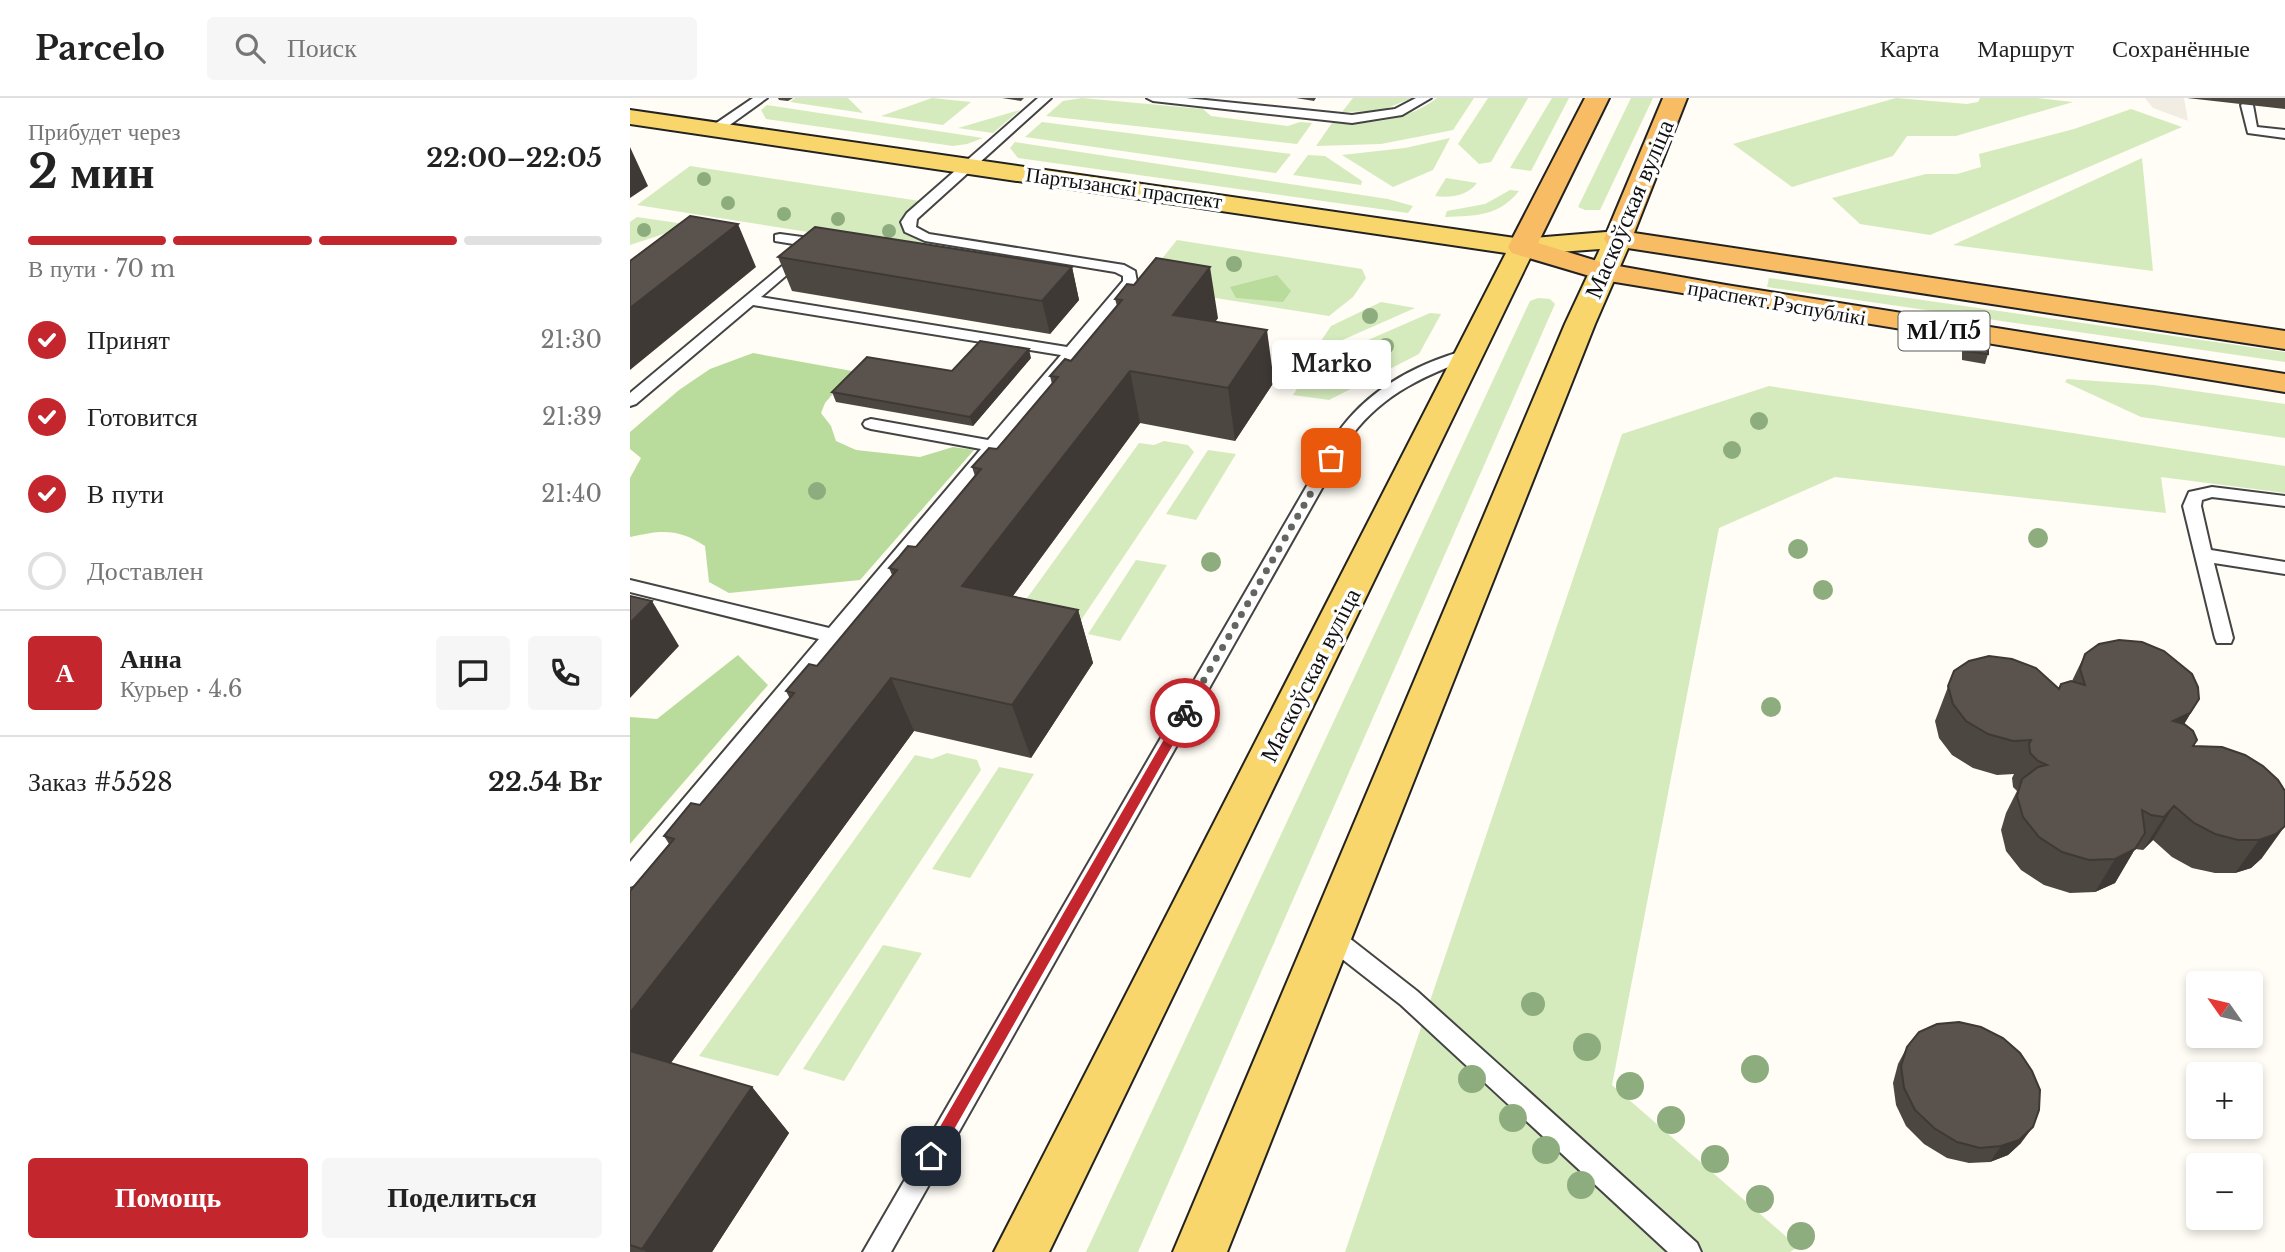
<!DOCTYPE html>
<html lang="ru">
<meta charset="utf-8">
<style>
body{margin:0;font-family:"Libre Baskerville",serif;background:#f6f6f6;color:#222;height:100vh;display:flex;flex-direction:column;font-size:26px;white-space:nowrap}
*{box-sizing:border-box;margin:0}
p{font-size:23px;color:#767676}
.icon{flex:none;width:38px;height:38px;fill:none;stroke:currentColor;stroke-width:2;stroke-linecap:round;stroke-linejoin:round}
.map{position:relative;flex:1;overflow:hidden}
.sheet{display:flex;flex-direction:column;background:#fff;width:630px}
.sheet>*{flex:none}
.needle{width:46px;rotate:304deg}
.controls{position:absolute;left:1556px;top:873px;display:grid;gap:14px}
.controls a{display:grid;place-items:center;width:77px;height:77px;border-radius:7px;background:#fff;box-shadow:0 4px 10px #0003;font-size:35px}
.pin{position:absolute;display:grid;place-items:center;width:60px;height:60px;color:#fff;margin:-30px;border-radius:14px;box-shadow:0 4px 10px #0006}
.courier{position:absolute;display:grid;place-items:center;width:70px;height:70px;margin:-35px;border:5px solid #c4262e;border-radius:50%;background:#fff;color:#222;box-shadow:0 2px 9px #0007}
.bubble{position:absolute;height:49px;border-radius:7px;background:#fff;box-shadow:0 4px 10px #0003;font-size:23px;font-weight:800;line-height:49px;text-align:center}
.overview em{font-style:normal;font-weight:800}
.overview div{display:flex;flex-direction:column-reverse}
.overview{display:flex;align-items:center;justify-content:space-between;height:119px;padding:0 28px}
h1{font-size:46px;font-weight:800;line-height:52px}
.bar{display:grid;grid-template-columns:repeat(4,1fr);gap:10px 7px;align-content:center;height:84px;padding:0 28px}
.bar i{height:9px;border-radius:5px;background:#e0e0e0}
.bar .selected{background:#c4262e}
.bar p{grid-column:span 4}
.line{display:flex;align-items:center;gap:18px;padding:0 28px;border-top:2px solid #e0e0e0}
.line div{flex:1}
.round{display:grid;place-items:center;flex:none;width:74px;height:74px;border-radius:7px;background:#f6f6f6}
ol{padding:0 28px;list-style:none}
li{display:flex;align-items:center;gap:21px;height:77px}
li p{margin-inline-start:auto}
li .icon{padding:7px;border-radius:50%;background:#c4262e;color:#fff;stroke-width:4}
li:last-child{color:#767676}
li i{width:38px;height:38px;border:4px solid #e0e0e0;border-radius:50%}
.action{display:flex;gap:14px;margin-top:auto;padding:14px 28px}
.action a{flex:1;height:80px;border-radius:7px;background:#c4262e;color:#fff;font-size:28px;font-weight:800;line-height:80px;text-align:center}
.action a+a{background:#f6f6f6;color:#222}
header{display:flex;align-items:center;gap:42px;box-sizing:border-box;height:98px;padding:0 35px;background:#fff;border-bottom:2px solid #e0e0e0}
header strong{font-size:33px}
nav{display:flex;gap:38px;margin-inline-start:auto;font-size:24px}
.search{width:490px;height:63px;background:#f6f6f6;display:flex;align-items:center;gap:18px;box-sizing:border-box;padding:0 24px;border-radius:7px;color:#767676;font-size:26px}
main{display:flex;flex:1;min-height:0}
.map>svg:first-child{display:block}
.green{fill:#d5ebbd}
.forest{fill:#b9dc9c}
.plaza{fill:#f1ede2}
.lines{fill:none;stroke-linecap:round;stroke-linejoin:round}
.service-casing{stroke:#444;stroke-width:4}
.primary-casing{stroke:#222;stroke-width:4}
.trunk-casing{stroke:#222;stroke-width:4}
.service{fill:#fff;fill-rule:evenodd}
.primary{fill:#f9d66b;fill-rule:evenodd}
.trunk{fill:#f7bc64;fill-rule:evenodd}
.tree{fill:#8dad7f}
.wall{fill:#4d4742}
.shaded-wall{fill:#3f3936}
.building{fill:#5a524d;stroke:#3f3936;stroke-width:2}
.route{fill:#c4262e}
.done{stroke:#646461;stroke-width:7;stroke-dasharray:0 12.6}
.labels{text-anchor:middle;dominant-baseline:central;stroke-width:7;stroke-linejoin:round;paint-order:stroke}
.far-street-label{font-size:21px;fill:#111;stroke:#fff}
.shield{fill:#fff;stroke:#585858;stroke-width:2}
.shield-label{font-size:23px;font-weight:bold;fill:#111}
.street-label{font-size:24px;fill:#111;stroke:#fff}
</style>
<header>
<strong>Parcelo</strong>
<div class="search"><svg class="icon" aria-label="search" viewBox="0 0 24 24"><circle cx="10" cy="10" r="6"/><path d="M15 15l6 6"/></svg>Поиск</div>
<nav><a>Карта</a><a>Маршрут</a><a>Сохранённые</a></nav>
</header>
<main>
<section class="sheet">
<div class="overview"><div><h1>2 мин</h1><p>Прибудет через</p></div><em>22:00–22:05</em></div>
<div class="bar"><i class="selected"></i><i class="selected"></i><i class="selected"></i><i></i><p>В пути · 70 m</p></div>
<ol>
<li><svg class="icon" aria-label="check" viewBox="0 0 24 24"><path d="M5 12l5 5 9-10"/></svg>Принят<p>21:30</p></li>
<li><svg class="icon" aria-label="check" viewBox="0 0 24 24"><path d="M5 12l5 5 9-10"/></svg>Готовится<p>21:39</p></li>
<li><svg class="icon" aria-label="check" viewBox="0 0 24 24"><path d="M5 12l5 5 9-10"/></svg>В пути<p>21:40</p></li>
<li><i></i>Доставлен</li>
</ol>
<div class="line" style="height:126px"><b class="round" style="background:#c4262e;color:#fff">А</b><div><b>Анна</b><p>Курьер · 4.6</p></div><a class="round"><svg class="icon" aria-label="chat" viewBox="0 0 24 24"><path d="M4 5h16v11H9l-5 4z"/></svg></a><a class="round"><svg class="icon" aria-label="phone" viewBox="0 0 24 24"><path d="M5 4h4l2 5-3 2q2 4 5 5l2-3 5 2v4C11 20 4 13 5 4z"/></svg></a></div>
<div class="line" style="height:91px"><div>Заказ #5528</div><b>22.54 Br</b></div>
<div class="action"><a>Помощь</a><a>Поделиться</a></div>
</section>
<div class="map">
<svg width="1655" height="1154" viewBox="0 0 1655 1154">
<rect width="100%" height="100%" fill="#fffdf5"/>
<g class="green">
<path d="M165 0H218L233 15 160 4Z"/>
<path d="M302 0 341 4 313 27 251 18Z"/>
<path d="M452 0 573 11 581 18 658 28 670 24 682 25 667 46 416 18 433 3Z"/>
<path d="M723 0H782L750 13 712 14Z"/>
<path d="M807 0H844L823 32 751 46 686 48 702 25C739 26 777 23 807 0Z"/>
<path d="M858 0H898L861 64 849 66 828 46Z"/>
<path d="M922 0H939L901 73 880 70Z"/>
<path d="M1001 0H1023L970 112H955L948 109Z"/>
<path d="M1266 0 1337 6 1348 4 1350 0H1407L1443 4 1326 38H1277L1263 58 1162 89 1103 46Z"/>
<path d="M137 7 353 40 337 46 323 48 136 21 131 12Z"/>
<path d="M1501 11 1552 29 1300 137 1230 126 1202 100 1296 76H1327L1351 69 1349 56 1444 31Z"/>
<path d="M390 12 363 35 328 30Z"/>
<path d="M412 24 661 56 646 75 395 39Z"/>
<path d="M820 40 803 72 763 89 712 57 775 50Z"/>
<path d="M385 44 758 101 783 108 778 115 388 60 380 50Z"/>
<path d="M678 57 695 58 732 83 731 87 663 77Z"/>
<path d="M1512 60 1523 173 1323 147Z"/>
<path d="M60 68 290 103 273 122 272 130 278 137 440 164 432 174 7 107Z"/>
<path d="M816 80 847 85C837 98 821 100 805 98Z"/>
<path d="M880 92 889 93C869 118 846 118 815 119L817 113 855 106Z"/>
<path d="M7 119 61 127 0 147V124Z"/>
<path d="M547 142 732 171 736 180 723 199 699 218 510 188Z"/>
<path d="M1139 180 1655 254V264L1137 189Z"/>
<path d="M908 200 920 201 925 206 508 1154H456L900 203Z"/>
<path d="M751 204 785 210 683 255 701 228Z"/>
<path d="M800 215 811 216 789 256 699 302 663 297 683 266Z"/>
<path d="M1437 281 1524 287 1655 306V340L1511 319 1435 284Z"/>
<path d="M1139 288 1655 368V395L1531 379 1536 415 1205 379 1089 430 982 987 1168 1149 1160 1154H715L992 336Z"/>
<path d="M534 343 558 347 564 354 439 540 377 528 509 345 524 347Z"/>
<path d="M578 352 606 356 566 422 536 416Z"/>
<path d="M506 462 537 467 490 543 458 536Z"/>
<path d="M317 655 347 662 351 672 148 978 69 958 285 657 302 661Z"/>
<path d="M369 669 404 676 340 780 302 771Z"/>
<path d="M253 847 292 855 214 983 173 971Z"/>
</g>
<g class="forest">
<path d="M647 177 661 193 653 204 606 200 600 189Z"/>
<path d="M123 255 222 273 195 305 191 315 201 328 206 343 226 352 290 359 323 349 344 352 230 482 99 495 79 484 75 448C48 430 31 432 0 439V380L11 360 0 351V334L49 292 80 271Z"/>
<path d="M108 557 138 587 0 746V619L27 621Z"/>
</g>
<path class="plaza" d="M1515 0H1554L1558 23 1523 10Z"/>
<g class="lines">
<defs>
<g id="service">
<path d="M123 0H137L90 34H82V28Z"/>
<path d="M408 0H421L287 121 286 129 299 136 494 167 505 173 507 184 8 786 0 789V764L189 541 0 494V482L199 530 351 351 241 331 235 329 233 326 235 323 241 321 358 342 431 257 123 207 6 306 0 308V295L176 148 145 143V137L150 136 187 141 194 145 131 199 437 249 493 183V178L485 174 295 143 275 134 271 124 277 115Z"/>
<path d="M517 0H556L722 17 765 11 786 0H801L772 17 722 25 523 3Z"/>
<path d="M1617 3 1623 7 1627 29 1655 32V40L1618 35 1611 7Z"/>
<path d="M840 251 848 256 845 259C797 276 754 295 722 337L261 1154H233L707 336C738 291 788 265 840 251Z"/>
<path d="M1582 389 1655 398V408L1582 399 1572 402 1571 408 1581 452 1655 464V476L1584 465 1603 540 1601 545H1587L1585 540 1553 408 1559 394Z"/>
<path d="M701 829 709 832 787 893 1067 1145 1071 1154H1038L771 907 693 846 690 839 693 832Z"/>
</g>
<path id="primary" d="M0 12 892 141 988 133 998 135 1002 141 965 226 597 1154H543L935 226 970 151 902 156 419 1154H364L876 155 0 26Z"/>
<g id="trunk">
<path d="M955 0H979L908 145 977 166 1096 187 1655 276V294L973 182 882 155 878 149Z"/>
<path d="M1033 0H1057L1004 135 1655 233V251L978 147 974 141Z"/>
</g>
</defs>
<use href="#service" class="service-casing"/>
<use href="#primary" class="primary-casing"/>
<use href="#trunk" class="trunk-casing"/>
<use href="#service" class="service"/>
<use href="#primary" class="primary"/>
<use href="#trunk" class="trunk"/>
</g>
<g class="tree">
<circle cx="74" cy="81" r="7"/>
<circle cx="98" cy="105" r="7"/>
<circle cx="154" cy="116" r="7"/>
<circle cx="208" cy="121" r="7"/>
<circle cx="14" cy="132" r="7"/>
<circle cx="259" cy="133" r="7"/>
<circle cx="604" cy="166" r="8"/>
<circle cx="740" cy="218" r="8"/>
<circle cx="756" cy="248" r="8"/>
<circle cx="709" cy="272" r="9"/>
<circle cx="1129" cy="323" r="9"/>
<circle cx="1102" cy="352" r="9"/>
<circle cx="187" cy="393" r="9"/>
<circle cx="1408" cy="440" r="10"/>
<circle cx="1168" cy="451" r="10"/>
<circle cx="581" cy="464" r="10"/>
<circle cx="1193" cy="492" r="10"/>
<circle cx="1141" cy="609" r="10"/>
<circle cx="903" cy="906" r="12"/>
<circle cx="957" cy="949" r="14"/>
<circle cx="1125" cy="971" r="14"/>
<circle cx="842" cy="981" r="14"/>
<circle cx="1000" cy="988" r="14"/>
<circle cx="883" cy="1020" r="14"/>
<circle cx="1041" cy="1022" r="14"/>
<circle cx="916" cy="1052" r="14"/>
<circle cx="1085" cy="1061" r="14"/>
<circle cx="951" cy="1087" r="14"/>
<circle cx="1130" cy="1101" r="14"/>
<circle cx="1171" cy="1138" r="14"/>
</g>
<g class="wall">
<path d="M148 0H163L158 3 149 2Z"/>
<path d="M372 0H394L391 3Z"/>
<path d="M666 0H686L684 3Z"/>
<path d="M1557 0H1655V11Z"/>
<path d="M148 159 442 169 449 202 420 236 162 193Z"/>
<path d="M485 201 588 220 585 224 644 284 605 343 510 325 383 498 448 512 463 565 401 660 284 633 41 965 122 989 159 1035 82 1154H0V793L39 746 34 738 70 707 160 601 156 593 187 568 262 477 259 470 286 449 345 378 342 369 367 351 422 286 420 278 441 263 487 208Z"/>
<path d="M1335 242 1358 256 1355 266 1332 262V251Z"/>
<path d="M401 260 343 328 206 304 202 294Z"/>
<path d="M1455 556 1569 601 1554 626 1563 648 1615 657 1632 760 1621 770 1605 775H1585L1562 770 1542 759 1523 742 1513 752 1505 751 1485 785 1465 794 1440 795 1414 787 1391 772 1376 753 1371 732 1376 715 1387 693 1383 689 1382 680 1384 676 1367 677 1343 670 1322 657 1309 640 1305 623 1324 573 1429 591 1442 583Z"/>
<path d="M1277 949 1391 1045 1378 1057 1360 1064 1339 1065 1317 1060 1294 1046 1276 1028 1266 1007 1263 985 1268 966Z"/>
</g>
<g class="shaded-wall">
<path d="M0 49 18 88 0 100Z"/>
<path d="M108 126 126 169 0 272V210Z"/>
<path d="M442 169 449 202 420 236 412 203Z"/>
<path d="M580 169 588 220 552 269 543 217Z"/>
<path d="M637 232 644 284 605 343 598 290Z"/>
<path d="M399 251 401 260 343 328 340 319Z"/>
<path d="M500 273 510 325 351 541 332 488Z"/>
<path d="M22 503 49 548 0 600V525Z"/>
<path d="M448 512 463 565 401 660 382 607Z"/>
<path d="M261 580 284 633 20 993 0 971V915Z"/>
<path d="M1569 601 1540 650 1543 623Z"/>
<path d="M1544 708 1523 742 1513 752 1534 719Z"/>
<path d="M1655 728 1632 760 1621 770 1605 775 1629 742Z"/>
<path d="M1505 751 1485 785 1465 794 1485 761Z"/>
<path d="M122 989 159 1035 82 1154H16L12 1151Z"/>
<path d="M1403 1029 1391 1045 1378 1057 1360 1064 1371 1048Z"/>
</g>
<g class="building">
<path d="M60 118 108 126 0 210V163Z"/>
<path d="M185 129 442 169 412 203 148 159Z"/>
<path d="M526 160 580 169 543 217 637 232 598 290 500 273 332 488 448 512 382 607 261 580 0 915V793L44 741 34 738 61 705 70 707 164 595 156 593 179 566 187 568 267 472 259 470 269 459 278 448 286 449 351 371 342 369 359 350 367 351 428 279 420 278 435 261 441 263 492 202 485 201 497 186 504 187Z"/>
<path d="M1335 242 1358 245V256L1335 253Z"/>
<path d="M350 243 399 251 340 319 202 294 237 259 322 273Z"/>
<path d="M0 498 22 503 0 525Z"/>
<path d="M1489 542 1512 544 1534 553 1562 576 1568 589 1569 601 1560 615 1543 623 1554 626 1563 633 1567 642 1563 648 1592 649 1615 657 1633 668 1648 682 1655 693V728L1646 736 1629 742H1608L1585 736 1564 725 1544 708 1534 719 1521 717 1512 712 1515 735 1505 751 1485 761 1459 762 1432 754 1409 739 1393 719 1387 698 1392 681 1408 669 1417 667 1408 663 1400 655 1399 646 1401 642 1383 643 1358 636 1336 623 1323 606 1318 588 1324 573 1339 563 1359 558 1382 561 1406 570 1429 591 1431 586 1441 583 1455 587 1450 571 1455 556 1469 546Z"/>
<path d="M1329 924 1351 929 1373 940 1390 955 1402 973 1410 992 1409 1012 1403 1029 1389 1042 1371 1048 1350 1050 1327 1044 1304 1030 1285 1012 1274 990 1271 968 1277 949 1289 934 1307 926Z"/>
<path d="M0 953 122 989 12 1151 0 1147Z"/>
</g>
<path class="route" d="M555 611 561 615 306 1063 301 1065 296 1063 293 1058 296 1053 551 612Z"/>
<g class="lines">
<path class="done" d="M555 615 701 360"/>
</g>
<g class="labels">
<g class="far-street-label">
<text transform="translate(494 90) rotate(8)">Партызанскі праспект</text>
<text transform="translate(1147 205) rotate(10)">праспект Рэспублікі</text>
</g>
<rect class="shield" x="1268.5" y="213.5" width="91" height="39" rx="5"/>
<g class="shield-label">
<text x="1314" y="233">М1/П5</text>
</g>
<g class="street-label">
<text transform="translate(999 111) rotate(-67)">Маскоўская вуліца</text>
<text transform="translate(680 577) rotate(-63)">Маскоўская вуліца</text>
</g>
</g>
</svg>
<div class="controls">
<a><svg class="needle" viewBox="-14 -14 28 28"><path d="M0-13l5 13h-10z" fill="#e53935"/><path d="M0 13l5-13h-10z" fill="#767676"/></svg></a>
<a>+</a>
<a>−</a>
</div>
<div class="pin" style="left:701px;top:360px;background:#ea580c"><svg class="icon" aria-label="bag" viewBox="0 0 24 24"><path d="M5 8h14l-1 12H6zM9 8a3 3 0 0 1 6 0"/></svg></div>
<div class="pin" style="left:301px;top:1058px;background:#1f2937"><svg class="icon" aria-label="home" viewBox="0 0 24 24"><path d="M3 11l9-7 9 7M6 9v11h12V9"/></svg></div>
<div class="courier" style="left:555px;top:615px"><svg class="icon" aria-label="bike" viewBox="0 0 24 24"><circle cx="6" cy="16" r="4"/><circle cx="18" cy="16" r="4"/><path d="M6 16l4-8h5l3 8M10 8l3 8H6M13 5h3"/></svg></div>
<div class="bubble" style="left:642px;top:242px;width:119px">Marko</div>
</div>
</main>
